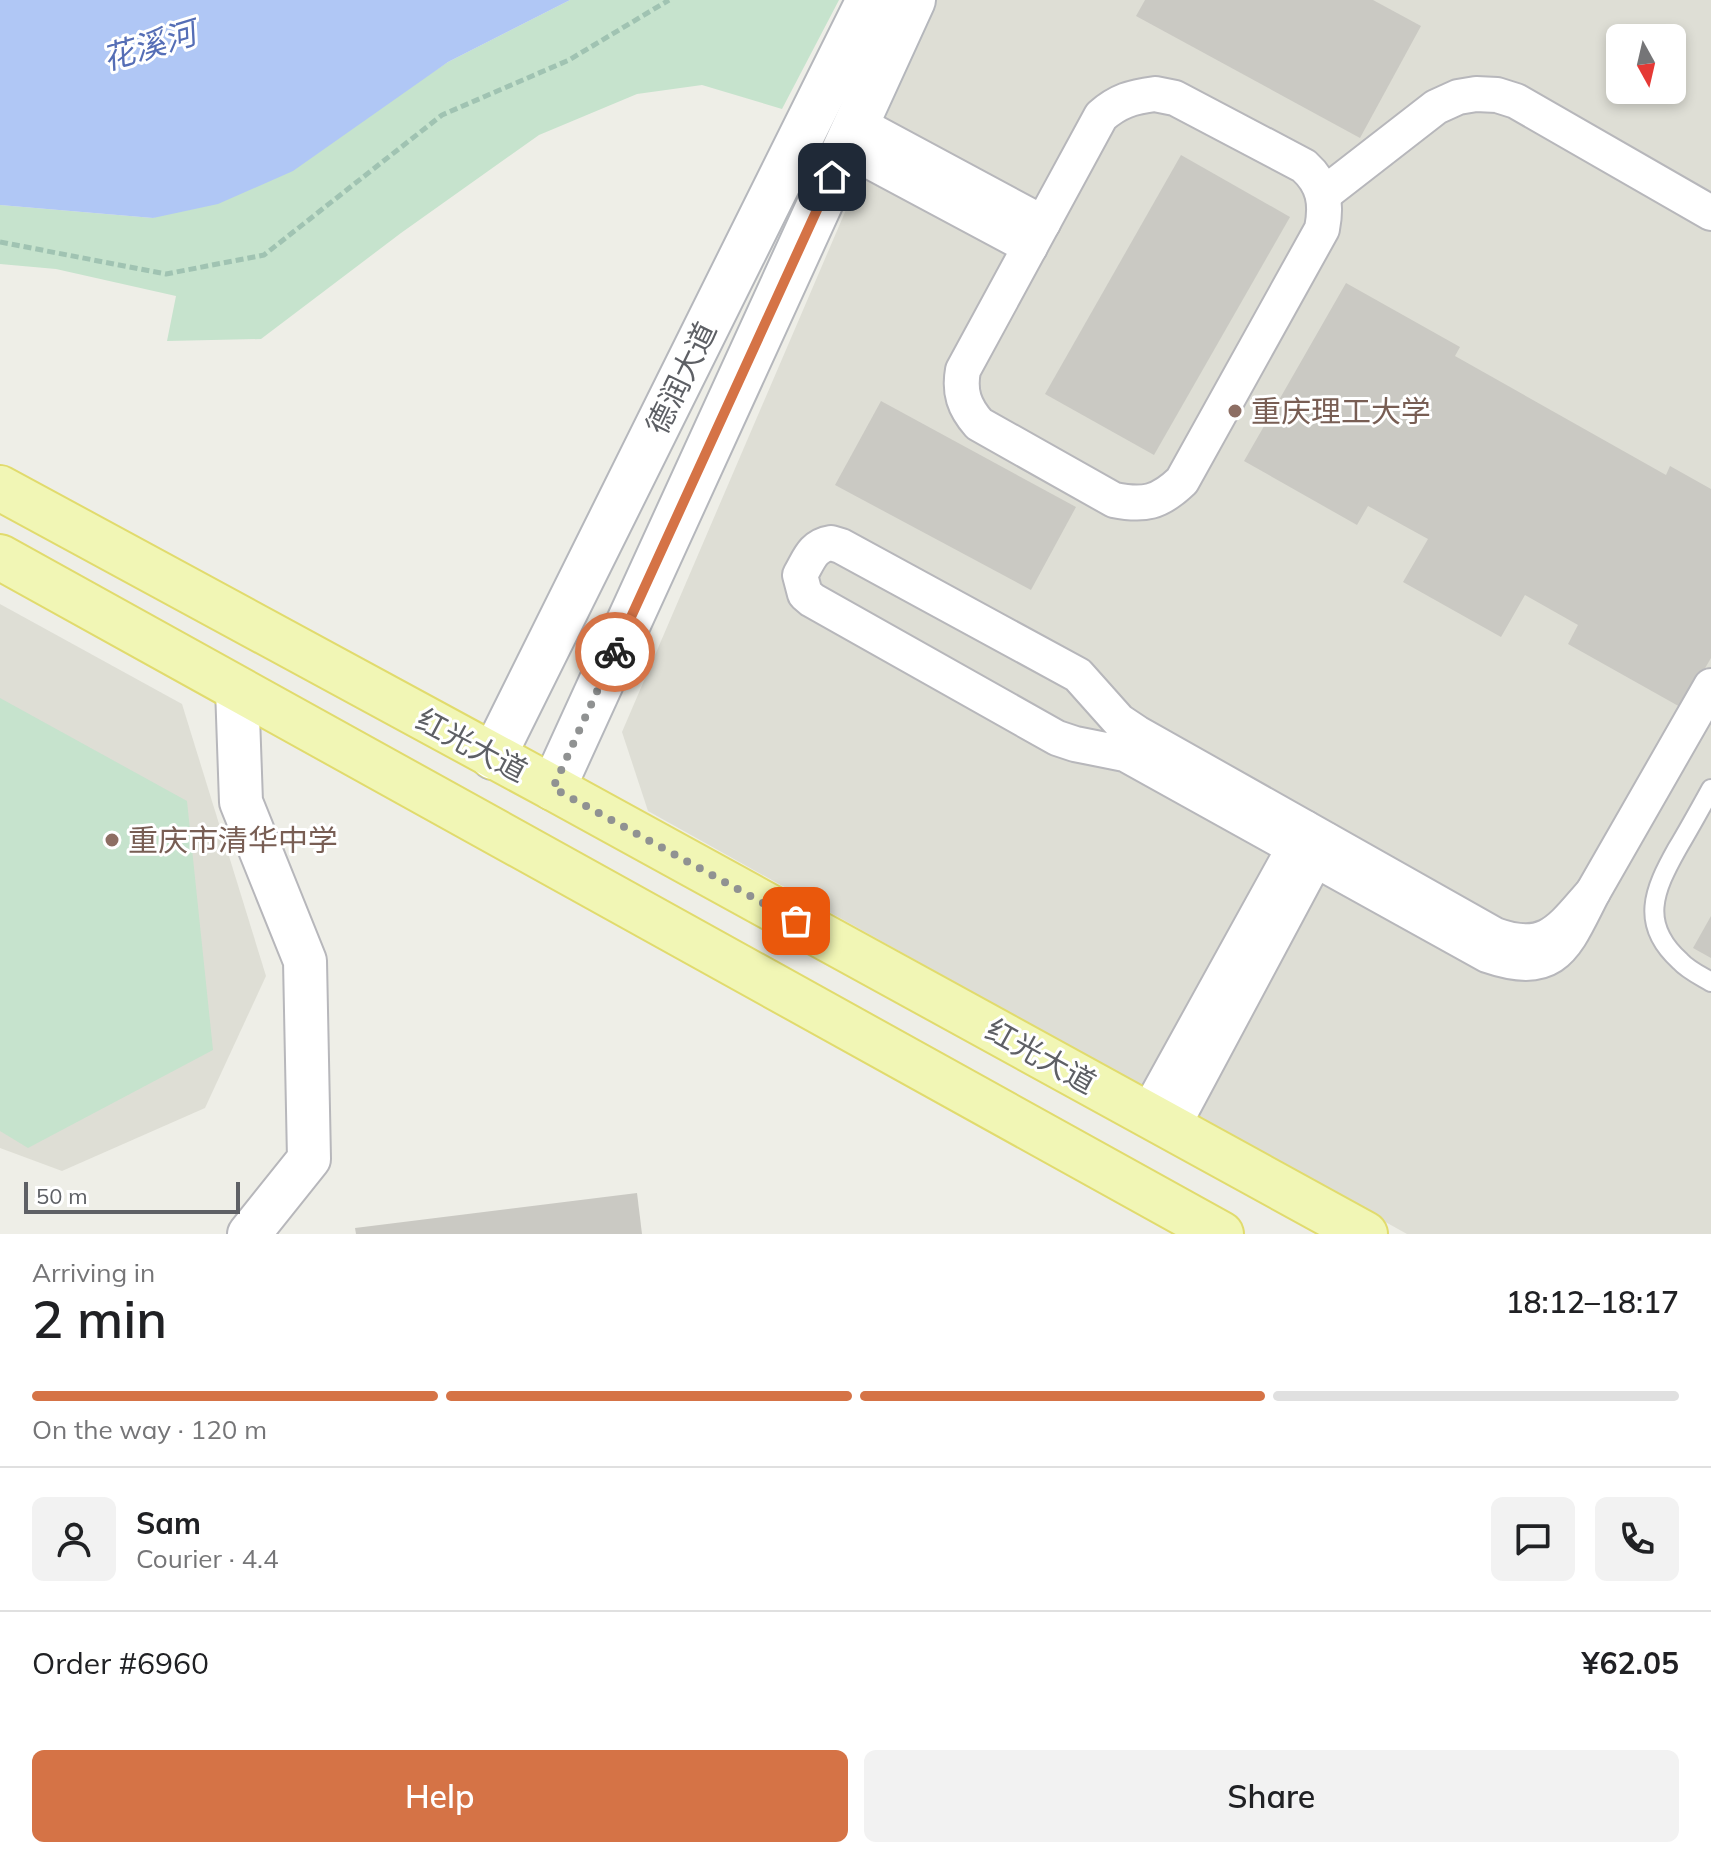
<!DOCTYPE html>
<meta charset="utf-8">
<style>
body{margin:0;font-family:Mulish,"Noto Sans SC",sans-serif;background:#f2f2f2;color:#202124;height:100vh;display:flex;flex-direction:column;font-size:30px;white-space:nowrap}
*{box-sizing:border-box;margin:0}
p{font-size:26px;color:#757577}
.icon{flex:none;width:44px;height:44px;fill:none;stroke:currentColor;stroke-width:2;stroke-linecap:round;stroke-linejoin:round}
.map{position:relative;height:1234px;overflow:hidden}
.sheet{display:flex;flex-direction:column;background:#fff;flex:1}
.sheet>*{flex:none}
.needle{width:52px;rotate:172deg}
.tools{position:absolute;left:1606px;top:24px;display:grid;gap:16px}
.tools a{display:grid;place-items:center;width:80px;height:80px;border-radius:12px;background:#fff;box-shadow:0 4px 12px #0003;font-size:40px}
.scale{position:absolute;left:24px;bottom:20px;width:216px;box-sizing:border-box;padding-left:8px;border:4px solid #5e6065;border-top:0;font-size:22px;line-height:28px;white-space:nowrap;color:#5e6065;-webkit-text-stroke:6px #fff;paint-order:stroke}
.pin{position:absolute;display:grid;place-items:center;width:68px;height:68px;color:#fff;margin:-34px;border-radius:16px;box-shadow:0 4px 12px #0006}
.courier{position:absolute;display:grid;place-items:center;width:80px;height:80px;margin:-40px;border:6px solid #d57346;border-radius:50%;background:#fff;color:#222;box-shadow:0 2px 10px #0007}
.overview em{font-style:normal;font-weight:600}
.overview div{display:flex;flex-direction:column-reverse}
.overview{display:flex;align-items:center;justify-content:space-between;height:136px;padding:0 32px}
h1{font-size:52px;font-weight:600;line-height:60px}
.bar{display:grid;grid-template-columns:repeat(4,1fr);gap:12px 8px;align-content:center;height:96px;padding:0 32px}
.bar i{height:10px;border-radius:6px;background:#e0e0e0}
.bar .selected{background:#d57346}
.bar p{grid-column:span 4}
.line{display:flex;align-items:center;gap:20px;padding:0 32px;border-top:2px solid #e0e0e0}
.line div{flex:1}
.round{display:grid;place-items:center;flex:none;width:84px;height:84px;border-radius:12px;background:#f2f2f2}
.button{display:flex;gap:16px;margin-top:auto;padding:16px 32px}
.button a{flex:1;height:92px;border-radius:12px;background:#d57346;color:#fff;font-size:32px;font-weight:600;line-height:92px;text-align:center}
.button a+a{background:#f2f2f2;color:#202124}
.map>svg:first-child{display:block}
.education{fill:#deded5;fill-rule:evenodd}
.green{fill:#c6e3cd}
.water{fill:#b0c7f5}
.building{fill:#cac9c3}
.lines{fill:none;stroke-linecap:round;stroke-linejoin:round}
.service-casing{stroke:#b7b7bb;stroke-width:22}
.minor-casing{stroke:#b7b7bb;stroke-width:38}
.tertiary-casing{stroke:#b7b7bb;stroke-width:46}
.secondary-casing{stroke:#b5b7bc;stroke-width:48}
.primary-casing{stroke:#e1db6d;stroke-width:48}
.path{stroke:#a0c3b2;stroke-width:5;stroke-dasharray:8 4;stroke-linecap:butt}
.service{stroke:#fff;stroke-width:18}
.minor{stroke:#fff;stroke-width:34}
.tertiary{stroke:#fff;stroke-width:42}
.secondary{stroke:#fff;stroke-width:44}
.primary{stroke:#f1f6b5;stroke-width:44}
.done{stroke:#909292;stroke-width:8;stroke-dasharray:0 14.4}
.route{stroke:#d57346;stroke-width:10}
.education-dot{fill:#8d6e63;stroke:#fff;stroke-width:3}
.labels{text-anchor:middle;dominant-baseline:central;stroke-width:6;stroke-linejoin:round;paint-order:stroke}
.street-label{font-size:30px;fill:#5e6065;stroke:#fff}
.education-label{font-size:30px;fill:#785e54;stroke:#fff;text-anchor:start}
.water-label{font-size:32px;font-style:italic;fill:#556eb6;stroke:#fff}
</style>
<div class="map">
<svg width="1711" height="1234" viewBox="0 0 1711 1234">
<rect width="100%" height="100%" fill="#eeeee7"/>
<g class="education">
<path d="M936 0H1711V1234H1407L648 811 622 732ZM1620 38H1672V90H1620Z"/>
<path d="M0 604 182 704 266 976 205 1108 62 1171 0 1148Z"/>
</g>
<g class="green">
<path d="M570 0H839L782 109 702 85 637 94 539 135 401 233 261 339 167 341 176 296 56 269 0 264V205L153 218 404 91 448 62Z"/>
<path d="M0 698 187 801 213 1050 28 1148 0 1131Z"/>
</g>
<path class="water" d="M0 0H570L448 62 293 171 218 204 153 218 0 205Z"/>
<g class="building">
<path d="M1145 0H1373L1421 26 1360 138 1136 16Z"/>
<path d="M1181 155 1290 217 1154 455 1045 394Z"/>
<path d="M1346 283 1460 347 1455 356 1666 475 1670 466 1711 489V658L1682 708 1568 644 1578 625 1525 595 1501 637 1403 582 1428 539 1368 506 1357 525 1244 461Z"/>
<path d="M881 401 1076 507 1031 590 835 485Z"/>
<path d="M1711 916V958L1693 948Z"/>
<path d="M637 1193 642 1234H356L355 1228Z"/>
</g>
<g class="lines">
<defs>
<path id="service" d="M1711 789C1700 809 1689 829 1677 849 1654 890 1639 924 1680 961 1688 970 1701 976 1711 982"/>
<g id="minor">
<path d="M1155 94 1175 98 1304 166C1324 184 1327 203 1322 229L1182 481C1159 503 1144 506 1114 500L979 424C964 407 959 392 963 370L1101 116C1118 101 1132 97 1155 94Z"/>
<path d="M857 123 1043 223"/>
<path d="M845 148 1030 247"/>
<path d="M1324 194 1436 107 1458 97 1476 94 1497 95 1516 101 1711 213"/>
<path d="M831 543 841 546 1078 675 1119 721 1137 733 1495 935C1547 954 1561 928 1593 892 1565 946 1557 979 1487 955L1125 754 1075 744 1057 738 812 600 805 594 800 575C809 560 812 546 831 543Z"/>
<path d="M1593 892 1711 686"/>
<path d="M1147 1114 1305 828"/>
<path d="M1172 1128 1326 840"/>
</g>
<path id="tertiary" d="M237 688 241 802 305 961 309 1159 249 1234"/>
<g id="secondary">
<path d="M493 757 869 0"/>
<path d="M553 788 913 0"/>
</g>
<g id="primary">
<path d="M0 488 553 788 1365 1234"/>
<path d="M0 557 1221 1234"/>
</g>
</defs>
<use href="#service" class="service-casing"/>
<use href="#minor" class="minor-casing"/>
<use href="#tertiary" class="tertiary-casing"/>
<use href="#secondary" class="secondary-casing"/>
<use href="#primary" class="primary-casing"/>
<path class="path" d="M0 242 166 274 264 255 442 115 569 60 669 0"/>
<use href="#service" class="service"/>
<use href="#minor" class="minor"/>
<use href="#tertiary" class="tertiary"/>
<use href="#secondary" class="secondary"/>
<use href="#primary" class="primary"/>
</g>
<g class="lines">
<path class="done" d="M615 652 553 788 796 921"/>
<path class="route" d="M615 652 832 177"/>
</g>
<g class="education-dot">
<circle cx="1235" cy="411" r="8"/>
<circle cx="112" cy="840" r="8"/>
</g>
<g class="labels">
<g class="street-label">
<text transform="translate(681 378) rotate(-64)">德润大道</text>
<text transform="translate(472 745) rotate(28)">红光大道</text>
<text transform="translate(1041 1056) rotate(29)">红光大道</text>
</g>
<g class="education-label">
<text x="1251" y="411">重庆理工大学</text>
<text x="128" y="840">重庆市清华中学</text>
</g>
<g class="water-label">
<text transform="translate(149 45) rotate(-17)">花溪河</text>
</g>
</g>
</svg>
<div class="tools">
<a><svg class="needle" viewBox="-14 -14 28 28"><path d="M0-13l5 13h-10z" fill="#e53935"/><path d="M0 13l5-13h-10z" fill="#757577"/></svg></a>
</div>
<div class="scale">50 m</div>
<div class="pin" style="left:796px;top:921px;background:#ea580c"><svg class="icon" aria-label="bag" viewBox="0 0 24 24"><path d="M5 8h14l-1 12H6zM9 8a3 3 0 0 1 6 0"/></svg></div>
<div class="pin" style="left:832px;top:177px;background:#1f2937"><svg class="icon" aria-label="home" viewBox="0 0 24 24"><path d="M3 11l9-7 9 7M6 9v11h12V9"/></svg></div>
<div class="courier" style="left:615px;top:652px"><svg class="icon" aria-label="bike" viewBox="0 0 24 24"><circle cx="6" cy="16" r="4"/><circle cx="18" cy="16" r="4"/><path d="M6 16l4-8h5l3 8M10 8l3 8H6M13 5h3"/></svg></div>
</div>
<section class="sheet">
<div class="overview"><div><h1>2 min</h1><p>Arriving in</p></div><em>18:12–18:17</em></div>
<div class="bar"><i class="selected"></i><i class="selected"></i><i class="selected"></i><i></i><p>On the way · 120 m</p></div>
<div class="line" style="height:144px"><a class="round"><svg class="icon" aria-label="person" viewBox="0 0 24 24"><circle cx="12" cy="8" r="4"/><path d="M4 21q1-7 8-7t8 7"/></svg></a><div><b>Sam</b><p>Courier · 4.4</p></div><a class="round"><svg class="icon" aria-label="chat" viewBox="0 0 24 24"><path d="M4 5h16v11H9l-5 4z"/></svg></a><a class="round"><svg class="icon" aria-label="phone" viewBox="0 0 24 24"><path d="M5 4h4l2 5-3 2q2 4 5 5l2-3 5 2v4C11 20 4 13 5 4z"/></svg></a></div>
<div class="line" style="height:104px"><div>Order #6960</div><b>¥62.05</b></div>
<div class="button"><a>Help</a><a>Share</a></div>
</section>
